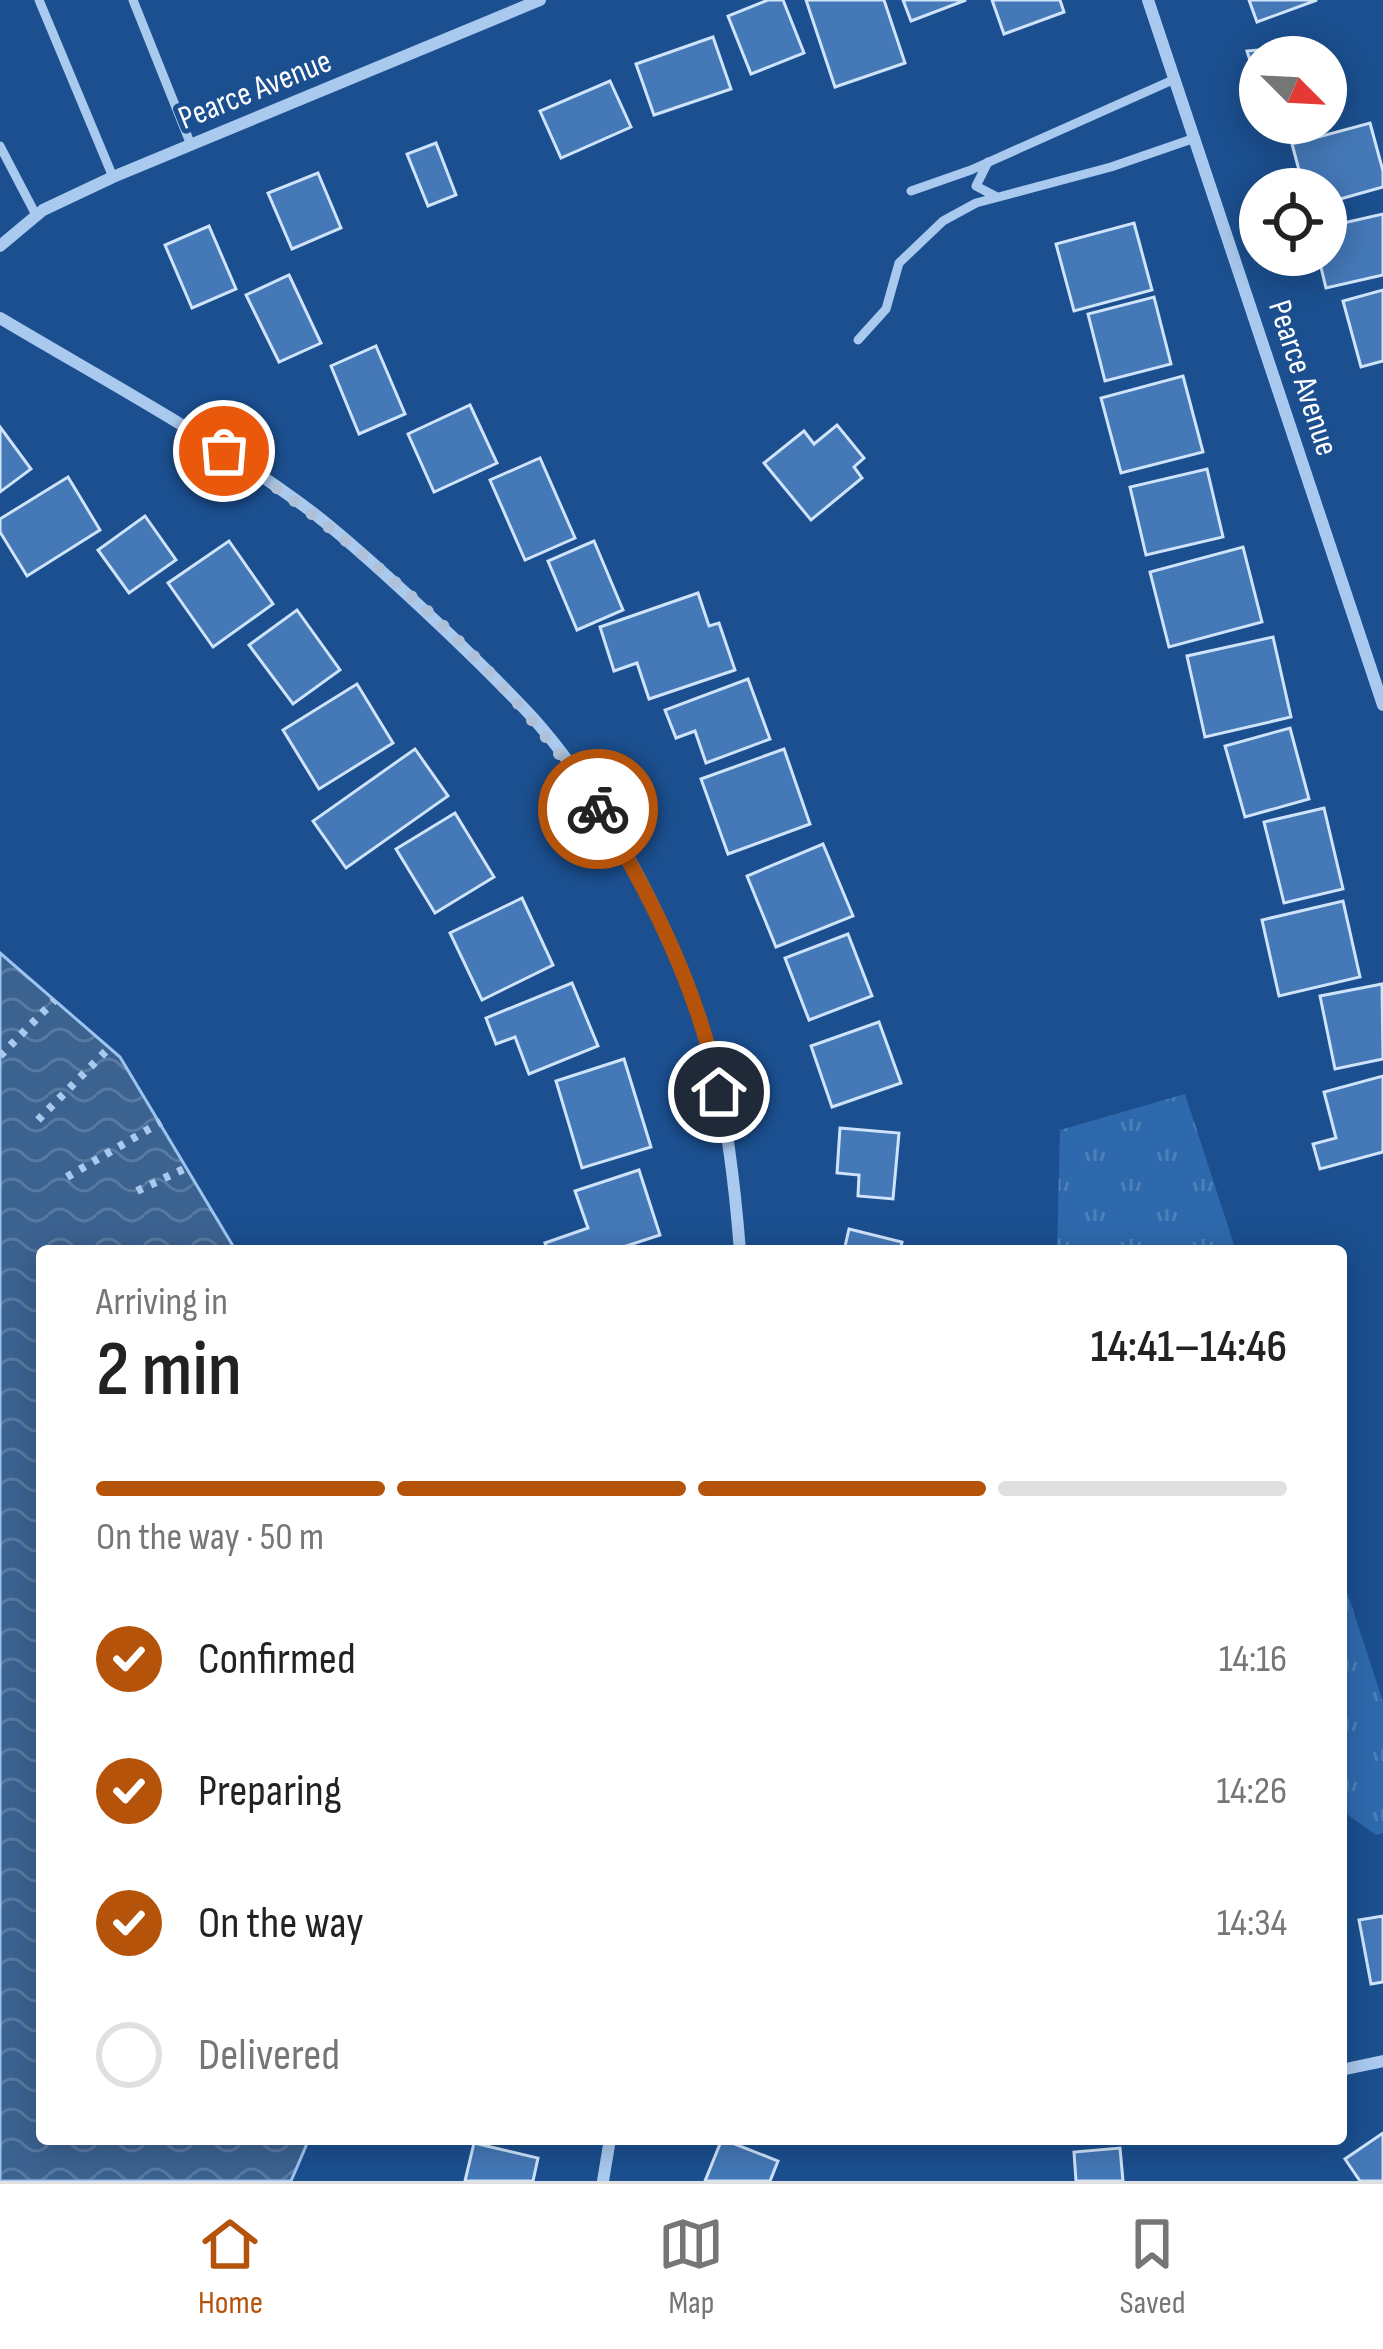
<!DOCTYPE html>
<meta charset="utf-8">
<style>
body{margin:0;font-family:"Sofia Sans Condensed",sans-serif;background:#f2f2f2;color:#222;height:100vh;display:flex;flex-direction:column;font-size:45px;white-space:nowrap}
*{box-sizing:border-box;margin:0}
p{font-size:39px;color:#767676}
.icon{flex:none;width:66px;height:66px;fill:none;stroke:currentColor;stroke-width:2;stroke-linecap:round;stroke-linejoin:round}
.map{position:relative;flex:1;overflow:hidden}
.panel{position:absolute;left:36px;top:1245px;width:1311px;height:900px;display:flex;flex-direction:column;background:#fff;border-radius:12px;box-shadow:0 6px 30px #0003}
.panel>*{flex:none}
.needle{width:78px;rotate:114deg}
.buttons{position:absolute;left:1239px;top:36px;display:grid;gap:24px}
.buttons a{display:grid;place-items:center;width:108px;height:108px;border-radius:50%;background:#fff;box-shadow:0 6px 30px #0003;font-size:60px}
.pin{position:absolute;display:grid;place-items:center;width:102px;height:102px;color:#fff;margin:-51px;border:6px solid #fff;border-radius:50%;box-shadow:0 3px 12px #0007}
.courier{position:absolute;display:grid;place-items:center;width:120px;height:120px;margin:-60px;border:9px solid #b45309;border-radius:50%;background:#fff;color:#222;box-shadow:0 3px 15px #0007}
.head em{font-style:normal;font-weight:600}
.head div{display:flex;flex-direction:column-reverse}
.head{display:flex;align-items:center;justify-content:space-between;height:204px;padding:0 60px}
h1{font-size:78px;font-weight:600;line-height:90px}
.bar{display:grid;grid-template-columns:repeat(4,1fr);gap:18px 12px;align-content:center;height:144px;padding:0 60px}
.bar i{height:15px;border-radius:9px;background:#e0e0e0}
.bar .active{background:#b45309}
.bar p{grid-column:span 4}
ol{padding:0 60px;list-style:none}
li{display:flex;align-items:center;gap:36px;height:132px}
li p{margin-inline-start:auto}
li .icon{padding:12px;border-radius:50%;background:#b45309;color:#fff;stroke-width:4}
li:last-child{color:#767676}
li i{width:66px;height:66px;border:6px solid #e0e0e0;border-radius:50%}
.menu{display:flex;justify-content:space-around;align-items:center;height:168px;border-top:3px solid #e0e0e0;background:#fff;font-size:33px;color:#767676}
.menu a{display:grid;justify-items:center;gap:6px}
.menu .active{color:#b45309}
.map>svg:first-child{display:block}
.park{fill:url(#park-tufts)}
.water{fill:url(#water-waves);stroke:#9cc4f0;stroke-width:3}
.building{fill:#4478b7;stroke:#cfe3fa;stroke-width:3}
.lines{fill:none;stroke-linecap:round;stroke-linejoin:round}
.path{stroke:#a9c9ee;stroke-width:8;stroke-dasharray:6 9;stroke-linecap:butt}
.lane{stroke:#a9c9ee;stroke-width:9}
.street{stroke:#a9c9ee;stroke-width:12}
.done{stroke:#afc1d8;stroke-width:12;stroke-dasharray:0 21.6}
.route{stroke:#b45309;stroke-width:15}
.labels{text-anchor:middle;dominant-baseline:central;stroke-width:10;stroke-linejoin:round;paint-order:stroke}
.street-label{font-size:33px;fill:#fff;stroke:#1b4f8f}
</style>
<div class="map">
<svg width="1383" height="2181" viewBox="0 0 1383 2181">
<defs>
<pattern id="park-tufts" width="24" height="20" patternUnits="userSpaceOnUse" patternTransform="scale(3)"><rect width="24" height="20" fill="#2e69ad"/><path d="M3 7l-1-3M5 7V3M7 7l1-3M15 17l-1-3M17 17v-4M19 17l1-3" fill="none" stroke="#4d80b9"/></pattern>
<pattern id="water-waves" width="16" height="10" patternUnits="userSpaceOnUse" patternTransform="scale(3)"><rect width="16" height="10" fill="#3c6290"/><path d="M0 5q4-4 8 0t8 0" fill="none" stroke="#597aa1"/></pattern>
</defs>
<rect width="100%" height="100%" fill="#1b4f8f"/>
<g class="park">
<path d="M1185 1094 1236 1251H1057L1060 1130Z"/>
<path d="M1341 1573 1383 1702V1833L1376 1835 1341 1810Z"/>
</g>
<path class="water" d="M0 953 120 1057 236 1251H42V2139H309L291 2181H0Z"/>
<g class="building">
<path d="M768 0H783L804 53 751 74 728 16Z"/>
<path d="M806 0H884L905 63 835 87Z"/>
<path d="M903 0H966L911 21Z"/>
<path d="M992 0H1060L1064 12 1004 34Z"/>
<path d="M1249 0H1317L1257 22Z"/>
<path d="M713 37 731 89 654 115 636 64Z"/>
<path d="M1316 45 1320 57H1260V92L1247 51Z"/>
<path d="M610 81 631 127 561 158 540 111Z"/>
<path d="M1370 123 1383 171V187L1326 203V189H1304L1292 144Z"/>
<path d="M436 143 456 195 428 206 407 154Z"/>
<path d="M318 173 341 228 292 249 268 193Z"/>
<path d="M1383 214V275L1326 288 1318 255H1326V227Z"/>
<path d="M1134 223 1152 290 1074 311 1056 244Z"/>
<path d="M209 226 236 289 192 308 165 245Z"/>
<path d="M289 275 321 343 279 362 246 295Z"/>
<path d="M1383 290V361L1361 367 1343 301Z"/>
<path d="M1154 297 1171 364 1105 381 1088 314Z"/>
<path d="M376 346 405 414 359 434 331 366Z"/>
<path d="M1183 376 1203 452 1121 473 1101 398Z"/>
<path d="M470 405 497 463 434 492 408 434Z"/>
<path d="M837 425 864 458 854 467 862 478 811 520 764 463 804 431 814 444Z"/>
<path d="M0 427 31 469 0 492Z"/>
<path d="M540 458 575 538 525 560 490 480Z"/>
<path d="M1207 469 1223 537 1146 555 1130 487Z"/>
<path d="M68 477 100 530 27 576 0 532V519Z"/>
<path d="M145 516 176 560 129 593 98 550Z"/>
<path d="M229 541 273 604 213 647 168 583Z"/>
<path d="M594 541 623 610 577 630 548 561Z"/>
<path d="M1243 547 1262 622 1169 647 1150 572Z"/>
<path d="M698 593 709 626 719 623 735 670 649 699 637 663 614 671 600 627Z"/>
<path d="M297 610 340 670 293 704 249 645Z"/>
<path d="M1273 637 1291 717 1205 737 1187 656Z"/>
<path d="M748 679 770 739 706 763 695 731 676 738 665 710Z"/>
<path d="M357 684 393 743 319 789 283 730Z"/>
<path d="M1290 728 1309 799 1245 817 1225 746Z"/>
<path d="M415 749 448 796 346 868 313 821Z"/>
<path d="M784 749 810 824 728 854 701 779Z"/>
<path d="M1324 808 1343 889 1284 903 1264 822Z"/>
<path d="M455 813 494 877 435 913 396 849Z"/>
<path d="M823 844 853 916 776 947 747 876Z"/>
<path d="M522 898 553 965 482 1000 450 933Z"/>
<path d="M1343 901 1360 977 1279 996 1262 920Z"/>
<path d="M848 934 872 996 809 1020 785 958Z"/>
<path d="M572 983 598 1046 529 1074 515 1037 496 1044 486 1018Z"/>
<path d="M1382 984 1383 1059 1335 1069 1320 996Z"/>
<path d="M879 1022 901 1083 832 1107 811 1046Z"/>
<path d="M624 1059 651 1147 582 1168 556 1081Z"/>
<path d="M1383 1076V1152L1320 1169 1313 1144 1336 1138 1324 1092Z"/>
<path d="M840 1128 899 1133 893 1199 858 1196 859 1175 837 1173Z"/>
<path d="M639 1170 660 1235 611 1251H548L545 1243 588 1228 575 1191Z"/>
<path d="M849 1229 902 1242 900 1251H844Z"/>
<path d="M1383 1916V1982L1371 1984 1359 1920Z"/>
<path d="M1383 2133V2181H1360L1345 2159Z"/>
<path d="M722 2139 778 2161 770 2181H705Z"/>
<path d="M474 2143 538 2158 533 2181H465Z"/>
<path d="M1120 2148 1123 2181H1076L1074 2152Z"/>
</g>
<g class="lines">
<g class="path">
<path d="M0 1056 55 1000"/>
<path d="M38 1120 109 1048"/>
<path d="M67 1177 161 1122"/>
<path d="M137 1191 188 1167"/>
</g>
<g class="lane">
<path d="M39 0 113 177"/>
<path d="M133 0 191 145"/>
<path d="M0 146 36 215"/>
<path d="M988 162 976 186 995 196"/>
<path d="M911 191 971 170 1175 79"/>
<path d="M858 340 886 309 899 263 943 221 976 203 1111 167 1195 138"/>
</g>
<g class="street">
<path d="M1148 0 1383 705"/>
<path d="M0 246 43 210 113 177 540 0"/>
<path d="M0 318C104 380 211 437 308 509 344 536 378 568 411 598 453 637 495 677 534 719 609 803 686 954 713 1063 728 1125 735 1187 740 1251"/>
<path d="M1341 2070 1383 2061"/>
<path d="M603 2181 610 2139"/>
</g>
</g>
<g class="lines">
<path class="done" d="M224 451C366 548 503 664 598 809"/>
<path class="route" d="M598 809C652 896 699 991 719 1092"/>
</g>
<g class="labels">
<g class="street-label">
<text transform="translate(255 90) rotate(-22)">Pearce Avenue</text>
<text transform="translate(1303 378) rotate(72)">Pearce Avenue</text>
</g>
</g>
</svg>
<div class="buttons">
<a><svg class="needle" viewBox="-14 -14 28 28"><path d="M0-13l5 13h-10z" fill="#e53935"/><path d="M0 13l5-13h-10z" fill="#767676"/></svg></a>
<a><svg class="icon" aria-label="locate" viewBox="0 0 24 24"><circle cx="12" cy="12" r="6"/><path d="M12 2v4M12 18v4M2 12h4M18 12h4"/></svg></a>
</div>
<div class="pin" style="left:224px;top:451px;background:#ea580c"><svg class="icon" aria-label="bag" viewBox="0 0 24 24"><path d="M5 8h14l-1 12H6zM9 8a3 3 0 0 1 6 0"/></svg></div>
<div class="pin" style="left:719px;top:1092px;background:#1f2937"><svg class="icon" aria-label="home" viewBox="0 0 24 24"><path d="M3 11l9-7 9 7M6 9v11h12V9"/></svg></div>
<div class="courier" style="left:598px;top:809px"><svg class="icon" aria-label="bike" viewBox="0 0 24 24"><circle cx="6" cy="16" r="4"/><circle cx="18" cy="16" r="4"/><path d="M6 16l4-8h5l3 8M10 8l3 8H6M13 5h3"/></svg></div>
<section class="panel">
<div class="head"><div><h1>2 min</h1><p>Arriving in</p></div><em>14:41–14:46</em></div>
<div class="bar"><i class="active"></i><i class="active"></i><i class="active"></i><i></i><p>On the way · 50 m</p></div>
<ol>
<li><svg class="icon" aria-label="check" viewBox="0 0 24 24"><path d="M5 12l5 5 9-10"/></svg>Confirmed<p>14:16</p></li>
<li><svg class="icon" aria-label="check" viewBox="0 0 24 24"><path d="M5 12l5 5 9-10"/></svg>Preparing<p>14:26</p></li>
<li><svg class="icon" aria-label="check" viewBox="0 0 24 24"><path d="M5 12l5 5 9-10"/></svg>On the way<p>14:34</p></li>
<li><i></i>Delivered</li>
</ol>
</section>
</div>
<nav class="menu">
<a class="active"><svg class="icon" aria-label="home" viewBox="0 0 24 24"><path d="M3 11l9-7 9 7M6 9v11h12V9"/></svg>Home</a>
<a><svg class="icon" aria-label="map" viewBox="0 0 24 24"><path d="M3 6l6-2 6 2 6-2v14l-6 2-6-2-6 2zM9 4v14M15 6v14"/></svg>Map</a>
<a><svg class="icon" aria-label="saved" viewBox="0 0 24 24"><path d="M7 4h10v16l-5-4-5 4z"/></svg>Saved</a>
</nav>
